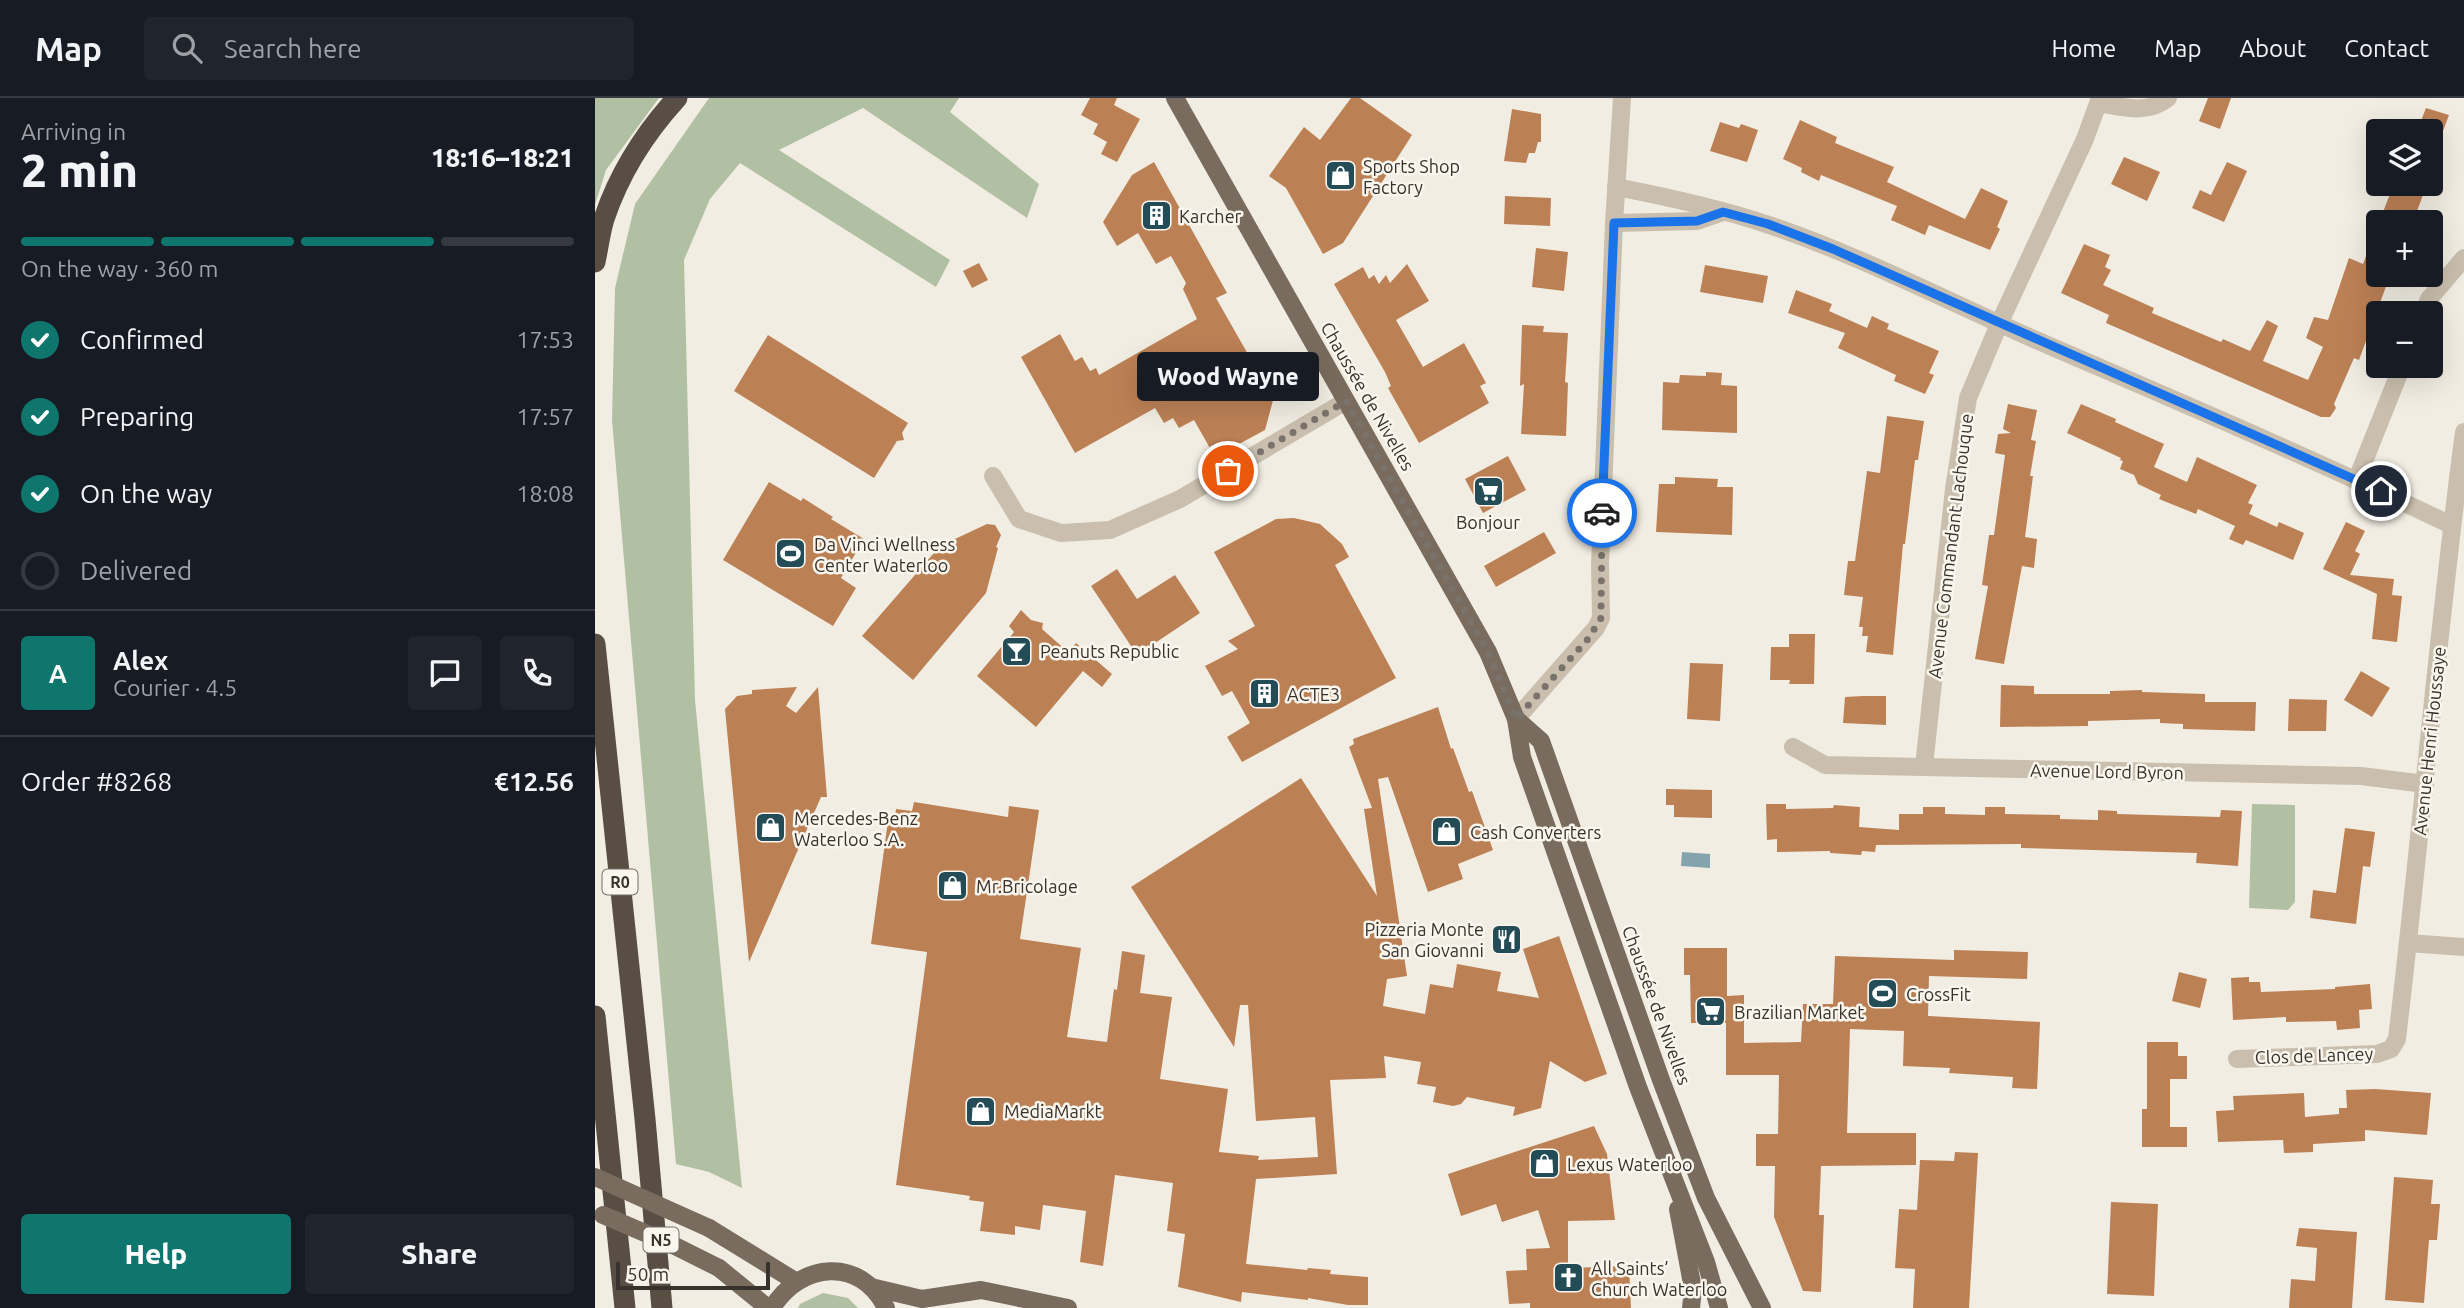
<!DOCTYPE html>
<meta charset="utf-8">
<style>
body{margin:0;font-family:Ubuntu,sans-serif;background:#20242c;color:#f1f3f6;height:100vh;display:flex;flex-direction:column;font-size:26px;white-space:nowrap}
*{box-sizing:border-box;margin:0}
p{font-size:23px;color:#9ea1a6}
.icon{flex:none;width:38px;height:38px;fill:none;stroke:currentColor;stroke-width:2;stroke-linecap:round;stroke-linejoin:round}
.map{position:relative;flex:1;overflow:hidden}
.drawer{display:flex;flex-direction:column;background:#171b24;width:595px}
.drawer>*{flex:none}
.controls{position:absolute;left:1771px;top:21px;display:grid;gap:14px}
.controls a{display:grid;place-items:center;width:77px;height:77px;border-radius:7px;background:#171b24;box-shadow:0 7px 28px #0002;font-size:35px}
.scale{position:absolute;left:21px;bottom:18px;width:154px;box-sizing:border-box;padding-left:7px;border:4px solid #39322c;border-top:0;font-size:19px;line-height:24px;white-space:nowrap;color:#39322c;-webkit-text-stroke:5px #faf6ee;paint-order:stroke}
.pin{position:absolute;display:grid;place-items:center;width:60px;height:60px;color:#fff;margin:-30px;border:4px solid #fff;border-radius:50%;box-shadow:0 2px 7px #0007}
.courier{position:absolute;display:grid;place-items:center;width:70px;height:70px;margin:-35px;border:5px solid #1a73e8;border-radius:50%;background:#fff;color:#222;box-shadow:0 2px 9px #0007}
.bubble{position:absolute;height:49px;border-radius:7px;background:#171b24;box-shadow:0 7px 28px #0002;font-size:23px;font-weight:800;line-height:49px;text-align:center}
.overview em{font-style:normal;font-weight:800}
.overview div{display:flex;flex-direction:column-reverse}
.overview{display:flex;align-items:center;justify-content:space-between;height:119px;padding:0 21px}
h1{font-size:46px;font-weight:800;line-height:52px}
.bar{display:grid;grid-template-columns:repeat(4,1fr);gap:10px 7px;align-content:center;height:84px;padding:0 21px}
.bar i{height:9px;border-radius:5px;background:#363941}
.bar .selected{background:#0f766e}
.bar p{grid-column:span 4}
.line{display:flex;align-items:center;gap:18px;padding:0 21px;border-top:2px solid #363941}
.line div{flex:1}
.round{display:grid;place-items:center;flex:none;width:74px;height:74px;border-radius:7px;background:#20242c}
ol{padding:0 21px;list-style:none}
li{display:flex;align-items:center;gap:21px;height:77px}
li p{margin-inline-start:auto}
li .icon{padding:7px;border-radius:50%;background:#0f766e;color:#fff;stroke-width:4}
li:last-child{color:#9ea1a6}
li i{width:38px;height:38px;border:4px solid #363941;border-radius:50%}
.cta{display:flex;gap:14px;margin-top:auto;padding:14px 21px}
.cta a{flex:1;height:80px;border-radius:7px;background:#0f766e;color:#fff;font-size:28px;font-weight:800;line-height:80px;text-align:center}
.cta a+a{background:#20242c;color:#f1f3f6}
header{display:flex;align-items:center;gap:42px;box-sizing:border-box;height:98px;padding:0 35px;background:#171b24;border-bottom:2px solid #363941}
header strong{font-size:33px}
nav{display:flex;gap:38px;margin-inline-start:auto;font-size:24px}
.search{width:490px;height:63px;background:#20242c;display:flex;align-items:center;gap:18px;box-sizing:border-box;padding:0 24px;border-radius:7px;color:#9ea1a6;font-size:26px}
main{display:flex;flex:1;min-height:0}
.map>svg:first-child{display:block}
.green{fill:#b1c0a3}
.water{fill:#83a4ad}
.building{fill:#bc8055}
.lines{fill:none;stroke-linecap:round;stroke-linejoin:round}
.minor{stroke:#cabfae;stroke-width:18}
.major{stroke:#796c5e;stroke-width:18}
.highway{stroke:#594e44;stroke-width:21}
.major-bridge{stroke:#796c5e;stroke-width:18}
.done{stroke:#7a736c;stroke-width:7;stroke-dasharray:0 12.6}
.route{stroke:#1a73e8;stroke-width:9}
.labels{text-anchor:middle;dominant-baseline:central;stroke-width:5;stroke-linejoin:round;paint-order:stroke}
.shield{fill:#faf6ee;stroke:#736d66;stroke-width:2}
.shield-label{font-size:16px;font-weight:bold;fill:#39322c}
.poi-label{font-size:18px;fill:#39322c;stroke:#faf6ee;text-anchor:start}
.street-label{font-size:18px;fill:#39322c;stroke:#faf6ee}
</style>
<header>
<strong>Map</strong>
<div class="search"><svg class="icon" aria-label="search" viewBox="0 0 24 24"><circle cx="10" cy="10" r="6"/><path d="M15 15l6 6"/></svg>Search here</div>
<nav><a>Home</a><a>Map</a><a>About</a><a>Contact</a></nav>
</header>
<main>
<section class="drawer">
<div class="overview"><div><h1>2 min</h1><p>Arriving in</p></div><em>18:16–18:21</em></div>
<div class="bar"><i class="selected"></i><i class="selected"></i><i class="selected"></i><i></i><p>On the way · 360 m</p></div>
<ol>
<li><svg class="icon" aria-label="check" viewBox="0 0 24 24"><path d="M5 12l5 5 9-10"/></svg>Confirmed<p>17:53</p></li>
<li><svg class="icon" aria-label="check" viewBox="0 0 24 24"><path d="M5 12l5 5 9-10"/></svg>Preparing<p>17:57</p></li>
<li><svg class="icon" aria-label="check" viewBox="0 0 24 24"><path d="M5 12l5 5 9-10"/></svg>On the way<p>18:08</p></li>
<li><i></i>Delivered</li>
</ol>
<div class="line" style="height:126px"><b class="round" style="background:#0f766e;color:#fff">A</b><div><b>Alex</b><p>Courier · 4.5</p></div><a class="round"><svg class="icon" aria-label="chat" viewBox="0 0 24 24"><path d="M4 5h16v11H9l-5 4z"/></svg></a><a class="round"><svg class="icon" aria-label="phone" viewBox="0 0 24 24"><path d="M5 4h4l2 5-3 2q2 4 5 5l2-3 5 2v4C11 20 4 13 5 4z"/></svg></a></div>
<div class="line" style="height:91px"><div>Order #8268</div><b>€12.56</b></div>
<div class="cta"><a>Help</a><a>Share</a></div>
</section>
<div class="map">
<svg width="1869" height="1210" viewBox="0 0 1869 1210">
<rect width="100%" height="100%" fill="#f2ede2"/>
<g class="green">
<path d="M0 0H64L11 72 0 107Z"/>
<path d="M114 0H364L355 14 444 86 432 120 268 10 184 52 355 162 341 189 145 65 115 101 89 162 100 602 147 1090 114 1074 81 1066 17 322 20 190 40 106Z"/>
<path d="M1657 706 1700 707V804L1693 812 1654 810Z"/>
<path d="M228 1195 253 1200 263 1210H203L205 1206Z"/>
</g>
<path class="water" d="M1087 754 1115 756V770L1086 768Z"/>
<g class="building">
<path d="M495 0H522L519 7 545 21 522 64 506 56 512 44 498 36 503 26 486 17Z"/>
<path d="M756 0H765L817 37 748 145 728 156 691 90 674 78 709 29 725 42Z"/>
<path d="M1613 0H1636L1625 31 1604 23Z"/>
<path d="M1831 10 1854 17 1848 33H1822Z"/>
<path d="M917 11 946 16V44H943L940 55H934L931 65 909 63Z"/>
<path d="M1205 22 1242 39 1240 45 1299 69 1292 84 1370 121 1386 90 1413 103 1402 129 1405 131 1395 152 1334 127 1330 137 1296 122 1302 108 1226 77 1224 83 1206 74 1207 70 1188 61Z"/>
<path d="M1125 24 1144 30 1146 26 1163 32 1152 64 1115 53Z"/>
<path d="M1529 59 1565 74 1552 103 1516 86Z"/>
<path d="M559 64 632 195 621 200 662 272 666 270 680 295 670 332 620 359 599 322 584 330 578 320 569 325 560 310 480 355 426 259 465 236 480 263 487 259 495 273 501 270 504 277 602 221 588 191 591 185 576 158 561 166 543 135 522 148 508 124 537 77Z"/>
<path d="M1632 64 1652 73 1629 124 1597 110 1605 92 1616 97Z"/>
<path d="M1799 86H1832L1818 124H1784Z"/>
<path d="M910 98 956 100 955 128 909 126Z"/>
<path d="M1782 129 1783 180 1793 183 1764 262 1759 260 1739 306 1741 310 1735 319H1726L1511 225 1514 217 1466 195 1489 146 1515 157 1510 169 1516 172 1508 187 1559 210 1557 215 1626 244 1628 241 1655 253 1672 222 1683 228 1668 263 1713 282 1728 249 1711 240 1719 219 1733 222 1754 160 1768 166Z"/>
<path d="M941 150 973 154 969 193 937 189Z"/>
<path d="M384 165 393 182 377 190 368 173Z"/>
<path d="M812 166 834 203 801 222 828 269 869 245 891 285 885 288 894 305 824 345 793 290 796 288 790 274 739 186 768 169 774 181 779 177 784 186 791 177 795 185Z"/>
<path d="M1110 167 1173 178 1168 205 1105 194Z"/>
<path d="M1201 192 1237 206 1234 213 1272 230 1277 218 1294 226 1292 231 1344 253 1334 275 1339 277 1330 296 1299 283 1301 277 1243 250 1250 235 1193 215Z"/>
<path d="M927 227 949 228 948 234 973 235 970 284 973 285 971 338 926 336 929 286 925 288Z"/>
<path d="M173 237 313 325 307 335 309 342 302 343 279 380 139 293Z"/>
<path d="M1111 274 1127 275 1126 287 1142 288V335L1067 332 1068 284 1084 285 1085 277 1111 278Z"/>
<path d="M1413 306 1442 312 1436 342 1441 343 1435 378H1438L1430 439 1442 441 1439 470 1427 468 1409 566 1380 561 1393 488 1387 487 1394 437H1399L1410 357 1400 355 1403 336 1416 335 1408 331Z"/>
<path d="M1486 306 1521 321 1520 324 1569 346 1559 369 1592 384 1602 359 1662 387 1653 405 1658 407 1654 416 1682 429 1684 424 1709 435 1698 462 1651 442 1648 447 1634 441 1640 428 1603 411 1601 416 1564 401 1566 397 1543 386 1539 377 1525 371 1528 363 1525 362 1526 360 1472 335Z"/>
<path d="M1292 318 1329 323 1323 362H1320L1310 446H1308L1298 557 1271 554 1273 538H1267L1268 529H1264L1268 499 1249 497 1253 463H1260L1272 373 1285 375Z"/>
<path d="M913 358 931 392 888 415 870 381Z"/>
<path d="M1080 379 1123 381 1122 389H1138L1137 437 1061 434 1064 386H1080Z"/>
<path d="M174 384 206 403 208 400 238 419 236 421 269 441 246 480 261 490 238 528 128 462Z"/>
<path d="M699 420 725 426 747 446 754 459 740 467 801 580 647 664 632 639 655 625 637 593 627 598 610 568 643 551 633 543 660 528 619 454 681 421Z"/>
<path d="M1751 424 1770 433 1760 453 1765 456 1755 477 1799 481 1797 497 1807 498 1802 544 1777 541 1782 496 1728 471Z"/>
<path d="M392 426 400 427 406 437 401 449 403 450 391 495 318 582 267 538 345 448Z"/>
<path d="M949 434 961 455 901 489 889 468Z"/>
<path d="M522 471 542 501 580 477 605 515 542 557 496 488Z"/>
<path d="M426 512 436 522 448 525 447 531 473 554 481 545 517 576 507 589 488 573 441 629 382 578 419 534 414 528Z"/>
<path d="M1194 536H1220L1219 586H1194L1195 582H1175L1176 549H1194Z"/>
<path d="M1095 565 1128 566 1125 623 1092 621Z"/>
<path d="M1766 573 1795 590 1777 619 1749 602Z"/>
<path d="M1406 587 1439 588V596H1515V593L1547 592V594L1610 596V604H1661L1660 633 1588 631V626L1565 625V621L1493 623V628L1405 629Z"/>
<path d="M202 589 191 608 201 615 223 589 232 699H226L154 864 130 611 142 598 157 596V592Z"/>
<path d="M1268 598H1291V627L1248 625 1250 599Z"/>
<path d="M1694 601 1732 602 1731 633H1693Z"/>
<path d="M843 609 856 651 858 650 874 694 877 693 898 752 863 766 868 781 833 794 793 679 783 681 812 878 792 881 788 908 830 916 835 886 858 890 862 866 906 874 902 893 944 900 928 851 964 838 1012 976 990 984 955 963 946 1010 918 1018 920 1009 872 999 866 1006 858 1008 838 1004 841 989 822 986 826 964 789 958 791 980 735 982 742 1076 661 1081 651 1166 712 1172 713 1170 736 1172 735 1176 773 1179V1207H753L713 1200V1202L647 1194 646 1204 583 1189 590 1136 572 1133 578 1085 520 1077 508 1168 485 1164 491 1113 448 1107 445 1132 420 1128V1137L385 1133 389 1104 374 1102 375 1098 301 1087 332 854 276 846 293 723 299 724 301 711 317 713 319 704 413 719 414 708 444 712 425 841 486 850 472 939 512 944 519 891 522 892 527 853 550 857 545 895 577 899 565 981 633 991 624 1054 664 1058 663 1062 723 1059 720 1019 661 1023 653 907H645L639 949 536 789 706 680 782 798 769 711 777 710 754 649 759 646 758 641Z"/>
<path d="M1071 691 1117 692V720L1079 719V707H1071Z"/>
<path d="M1171 706H1191V711L1238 710 1239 707 1265 709 1264 729 1304 732V716H1328V709H1350V716L1390 717V709H1410V716L1465 717V721L1503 722V712L1522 713V716L1625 719 1626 712 1647 713 1643 768 1601 765 1602 755 1426 750V746L1281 747 1280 754 1267 753 1266 757 1235 755V753L1182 754V741L1172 742Z"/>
<path d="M1750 730 1780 734 1775 769 1768 768 1761 826 1715 820 1718 792 1741 795Z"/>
<path d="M1089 850H1132V898L1149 897V945L1206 944 1208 906H1238L1240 858 1359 862V852L1433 854 1432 881 1334 878 1333 918 1445 924 1442 991 1417 990 1418 979 1354 975 1355 970 1308 968 1309 933 1255 931 1252 1035H1321V1067L1226 1068 1224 1117H1229L1226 1194 1208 1193 1179 1119 1180 1068H1161V1036H1183L1184 977H1131V925H1096L1095 877H1089Z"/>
<path d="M1584 874 1612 881 1605 910 1577 903Z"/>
<path d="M1654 879V884H1665L1666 894 1740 891V889L1775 886 1777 911 1764 912 1765 930 1742 932 1741 923 1691 924V919L1638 922 1636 880Z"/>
<path d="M1552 944H1583V958H1592V981H1575V1029H1592V1049H1547V1011H1552Z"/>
<path d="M1780 991 1836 995 1832 1037 1770 1032V1043L1718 1046V1054L1689 1055 1688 1042 1623 1044 1621 1013 1639 1012 1638 998 1709 995 1710 1019 1744 1016V1010H1752L1751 992Z"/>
<path d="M999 1028 1012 1056 1020 1122 973 1123V1170L1034 1168 1036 1210H935V1205L914 1206 911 1173 932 1172 931 1151 955 1150 943 1112 907 1124 901 1106 866 1118 853 1076Z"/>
<path d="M1360 1054 1383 1055 1374 1210H1318L1320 1171 1300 1170 1304 1111 1322 1112 1325 1062 1359 1063Z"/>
<path d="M1799 1079 1838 1082 1836 1106H1845L1842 1142H1834L1829 1205 1790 1202Z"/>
<path d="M1516 1104 1563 1106 1559 1198 1512 1196Z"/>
<path d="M1704 1130 1762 1134 1757 1210H1694L1696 1181 1720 1183 1722 1150 1701 1148Z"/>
</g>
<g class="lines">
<g class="minor">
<path d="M1504 5C1528 9 1552 17 1573 0"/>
<path d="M1021 89C1073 99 1124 110 1174 127 1266 158 1352 203 1441 242 1580 302 1719 361 1856 427"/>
<path d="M1019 125 1102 123 1128 114"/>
<path d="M1828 215 1834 201 1869 160"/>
<path d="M398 378 424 421 466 435 515 432 585 401 751 303"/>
<path d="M1762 381 1807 268"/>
<path d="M921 621 1001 530 1006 520 1005 467 1019 125 1027 0"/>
<path d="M1198 649 1230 667 1766 678 1830 686"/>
<path d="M1329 668 1359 391 1373 300 1404 226 1490 41 1505 0"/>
<path d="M1813 845 1869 849"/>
<path d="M1642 961 1782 956 1796 951 1802 941C1826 739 1842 536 1869 334"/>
</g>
<g class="major">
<path d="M580 0 893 554 921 621 927 659 1043 989 1111 1164 1124 1210"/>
<path d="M921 621 946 643 1066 982 1111 1100 1167 1210"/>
<path d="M1083 1111 1098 1191 1096 1210"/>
<path d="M114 1130 200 1183"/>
<path d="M124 1170 173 1210"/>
<path d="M276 1189 327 1201 386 1192 473 1210"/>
<path d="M177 1210C205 1164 266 1158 291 1210"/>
</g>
<g class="highway">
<path d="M0 164C3 150 5 134 9 121 24 76 50 35 82 0"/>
<path d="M0 546 50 1021 67 1210"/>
<path d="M0 918 30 1210"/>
</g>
<g class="major-bridge">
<path d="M0 1079 114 1130"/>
<path d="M8 1117 78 1147 124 1170"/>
</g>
</g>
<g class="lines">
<path class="done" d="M633 373 751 303 893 554 921 621 993 541 1006 520 1007 415"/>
<path class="route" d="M1007 415 1019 125 1102 123 1128 114 1173 126 1238 151 1786 393"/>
</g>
<defs>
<symbol id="shop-square" viewBox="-11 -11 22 22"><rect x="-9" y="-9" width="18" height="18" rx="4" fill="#244c57" stroke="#faf6ee"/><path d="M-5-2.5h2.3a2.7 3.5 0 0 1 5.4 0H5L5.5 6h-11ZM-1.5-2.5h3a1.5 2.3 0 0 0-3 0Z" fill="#fff"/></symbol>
<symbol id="building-square" viewBox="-11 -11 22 22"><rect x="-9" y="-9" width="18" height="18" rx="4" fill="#244c57" stroke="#faf6ee"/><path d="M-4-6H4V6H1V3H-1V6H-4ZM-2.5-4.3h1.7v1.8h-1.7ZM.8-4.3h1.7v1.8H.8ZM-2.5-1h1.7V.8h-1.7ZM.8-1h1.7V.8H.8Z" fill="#fff"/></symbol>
<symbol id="supermarket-square" viewBox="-11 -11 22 22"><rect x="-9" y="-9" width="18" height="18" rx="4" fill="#244c57" stroke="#faf6ee"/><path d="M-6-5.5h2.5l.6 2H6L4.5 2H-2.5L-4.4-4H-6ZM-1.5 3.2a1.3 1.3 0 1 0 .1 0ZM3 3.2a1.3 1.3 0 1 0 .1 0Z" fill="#fff"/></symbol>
<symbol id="stadium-square" viewBox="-11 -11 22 22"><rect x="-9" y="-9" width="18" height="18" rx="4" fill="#244c57" stroke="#faf6ee"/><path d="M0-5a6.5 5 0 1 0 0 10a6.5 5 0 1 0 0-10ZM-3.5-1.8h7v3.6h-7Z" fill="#fff"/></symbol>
<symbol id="bar-square" viewBox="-11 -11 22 22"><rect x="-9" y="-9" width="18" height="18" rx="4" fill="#244c57" stroke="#faf6ee"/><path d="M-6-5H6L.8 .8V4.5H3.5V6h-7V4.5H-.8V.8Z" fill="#fff"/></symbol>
<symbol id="restaurant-square" viewBox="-11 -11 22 22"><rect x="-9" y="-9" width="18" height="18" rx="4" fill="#244c57" stroke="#faf6ee"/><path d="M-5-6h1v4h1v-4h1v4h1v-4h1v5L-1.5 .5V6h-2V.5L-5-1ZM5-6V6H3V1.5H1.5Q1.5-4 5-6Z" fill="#fff"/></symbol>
<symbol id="church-square" viewBox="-11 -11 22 22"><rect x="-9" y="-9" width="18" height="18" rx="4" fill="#244c57" stroke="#faf6ee"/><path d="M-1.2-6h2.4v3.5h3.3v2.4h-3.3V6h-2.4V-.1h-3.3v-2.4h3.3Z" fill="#fff"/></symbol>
</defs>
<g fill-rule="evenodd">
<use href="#shop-square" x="728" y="60" width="35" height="35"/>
<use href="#building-square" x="544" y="100" width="35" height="35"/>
<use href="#supermarket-square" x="876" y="376" width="35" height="35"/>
<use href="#stadium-square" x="178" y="438" width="35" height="35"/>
<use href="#bar-square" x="404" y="536" width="35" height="35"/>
<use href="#building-square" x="652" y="578" width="35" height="35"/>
<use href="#shop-square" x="158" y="712" width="35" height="35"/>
<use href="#shop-square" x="834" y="716" width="35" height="35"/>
<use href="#shop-square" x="340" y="770" width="35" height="35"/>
<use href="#restaurant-square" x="894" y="824" width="35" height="35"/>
<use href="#stadium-square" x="1270" y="878" width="35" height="35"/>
<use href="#supermarket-square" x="1098" y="896" width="35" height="35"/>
<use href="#shop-square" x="368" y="996" width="35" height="35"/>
<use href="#shop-square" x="932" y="1048" width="35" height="35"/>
<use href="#church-square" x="956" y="1162" width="35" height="35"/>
</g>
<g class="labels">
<g class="shield">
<rect x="7.5" y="771.5" width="35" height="25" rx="5"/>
<rect x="48.5" y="1129.5" width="35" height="25" rx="5"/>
</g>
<g class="shield-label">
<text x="25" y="784">R0</text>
<text x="66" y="1142">N5</text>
</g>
<g class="poi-label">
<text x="768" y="68">Sports Shop<tspan x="768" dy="21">Factory</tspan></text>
<text x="584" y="118">Karcher</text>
<text x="893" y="424" text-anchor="middle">Bonjour</text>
<text x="219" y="446">Da Vinci Wellness<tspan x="219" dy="21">Center Waterloo</tspan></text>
<text x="445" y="553">Peanuts Republic</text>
<text x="692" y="596">ACTE3</text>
<text x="199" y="720">Mercedes-Benz<tspan x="199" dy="21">Waterloo S.A.</tspan></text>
<text x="875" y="734">Cash Converters</text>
<text x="381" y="788">Mr.Bricolage</text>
<text x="889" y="831" text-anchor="end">Pizzeria Monte<tspan x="889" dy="21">San Giovanni</tspan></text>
<text x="1311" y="896">CrossFit</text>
<text x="1139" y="914">Brazilian Market</text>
<text x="409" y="1013">MediaMarkt</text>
<text x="972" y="1066">Lexus Waterloo</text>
<text x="996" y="1170">All Saints’<tspan x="996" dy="21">Church Waterloo</tspan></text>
</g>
<g class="street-label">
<text transform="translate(773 298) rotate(60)">Chaussée de Nivelles</text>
<text transform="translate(1355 448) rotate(-83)">Avenue Commandant Lachouque</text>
<text transform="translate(1834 643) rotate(-84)">Avenue Henri Houssaye</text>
<text transform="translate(1512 673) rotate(1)">Avenue Lord Byron</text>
<text transform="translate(1062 907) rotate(70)">Chaussée de Nivelles</text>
<text transform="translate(1719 957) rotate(-2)">Clos de Lancey</text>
</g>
</g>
</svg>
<div class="controls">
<a><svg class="icon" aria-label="layers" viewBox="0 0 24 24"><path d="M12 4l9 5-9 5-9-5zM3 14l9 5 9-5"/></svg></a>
<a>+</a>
<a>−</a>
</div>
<div class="scale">50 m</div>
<div class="pin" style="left:633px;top:373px;background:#ea580c"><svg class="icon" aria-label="bag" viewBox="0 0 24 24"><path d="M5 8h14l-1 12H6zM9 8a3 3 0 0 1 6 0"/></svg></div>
<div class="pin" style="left:1786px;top:393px;background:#1f2937"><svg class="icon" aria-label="home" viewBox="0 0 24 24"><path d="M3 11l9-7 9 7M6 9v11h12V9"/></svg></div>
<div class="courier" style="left:1007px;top:415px"><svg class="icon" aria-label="car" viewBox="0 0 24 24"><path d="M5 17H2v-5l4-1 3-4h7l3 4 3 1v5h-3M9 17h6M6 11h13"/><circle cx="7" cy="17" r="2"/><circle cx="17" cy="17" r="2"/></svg></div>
<div class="bubble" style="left:542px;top:254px;width:182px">Wood Wayne</div>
</div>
</main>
